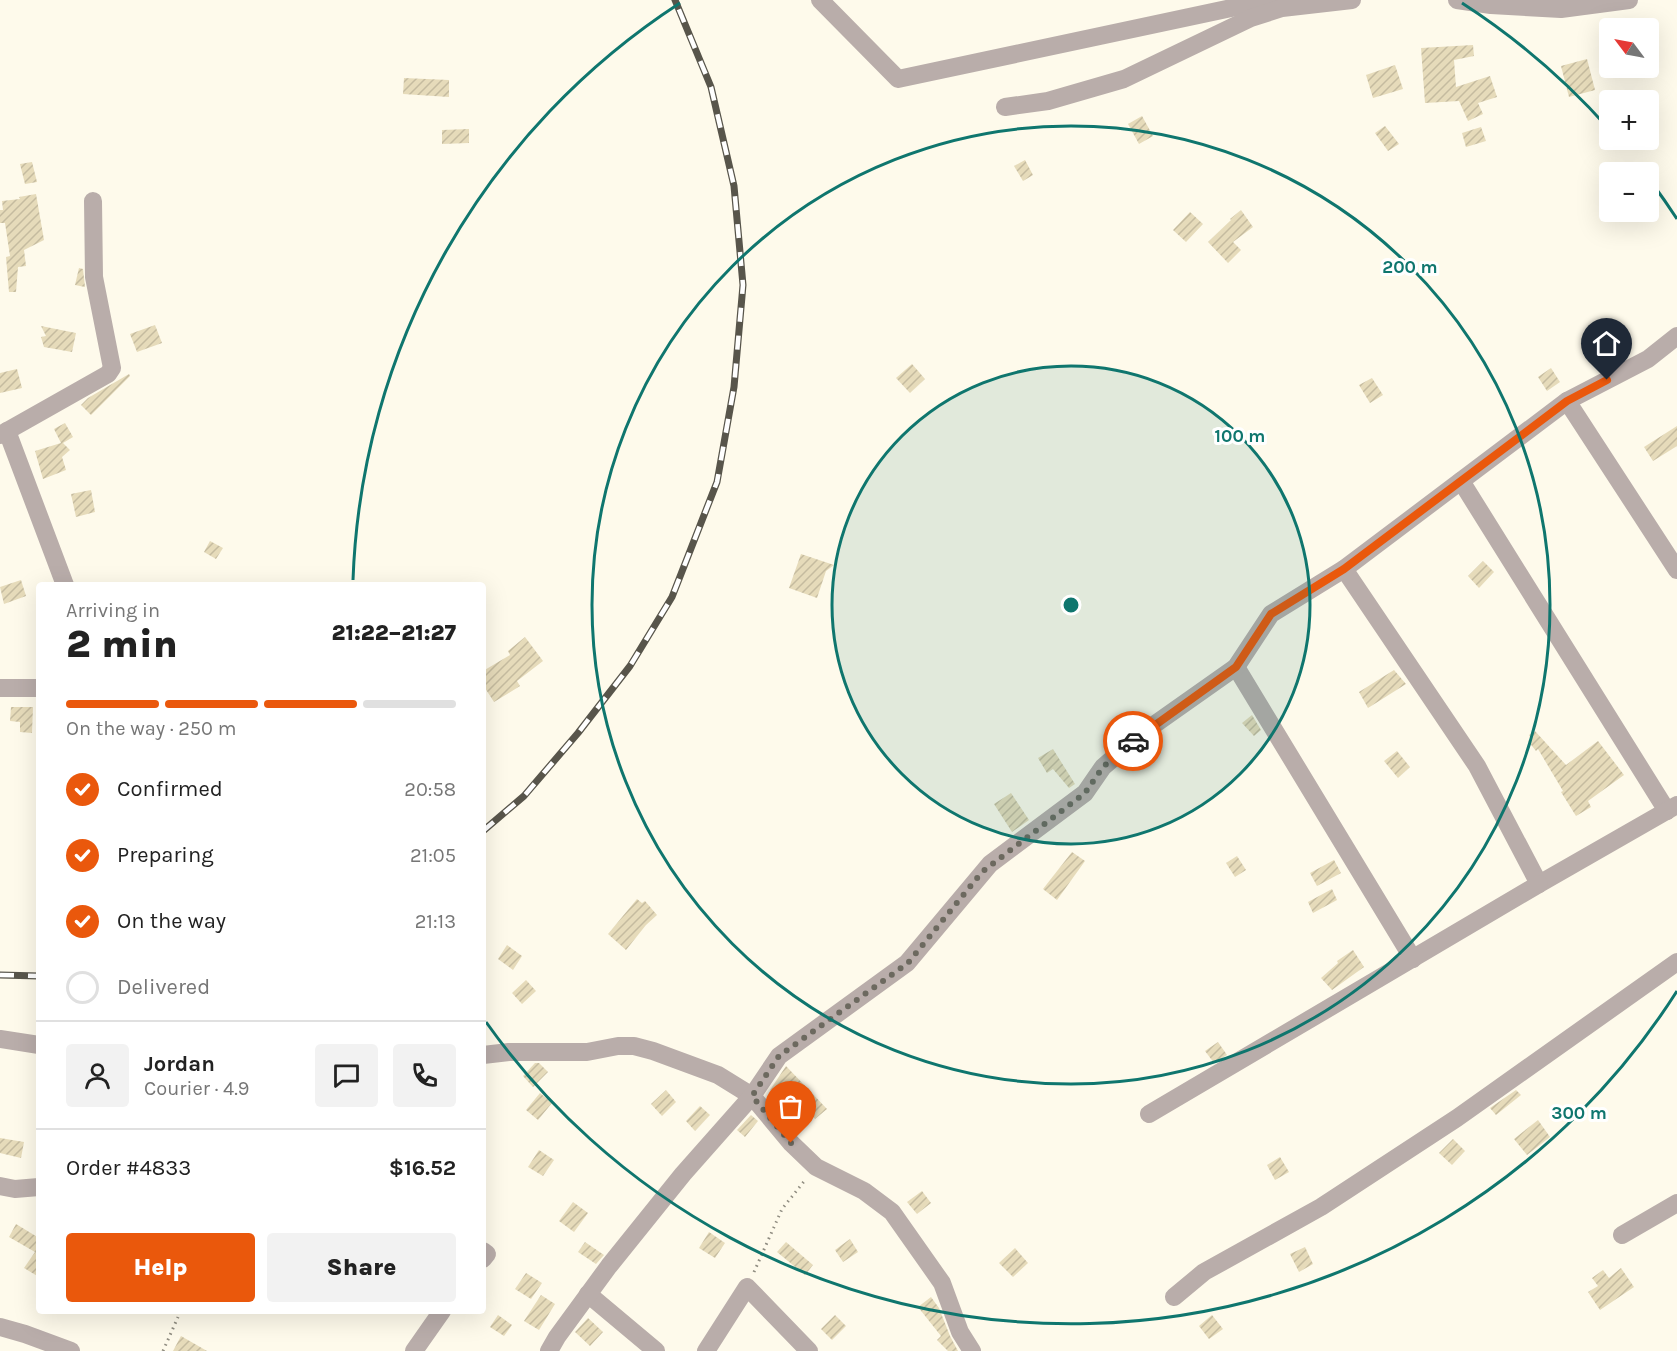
<!DOCTYPE html>
<meta charset="utf-8">
<style>
body{margin:0;font-family:Karla,sans-serif;background:#f2f2f2;color:#222;height:100vh;display:flex;flex-direction:column;font-size:22px;white-space:nowrap}
*{box-sizing:border-box;margin:0}
p{font-size:20px;color:#767676}
.icon{flex:none;width:33px;height:33px;fill:none;stroke:currentColor;stroke-width:2;stroke-linecap:round;stroke-linejoin:round}
.map{position:relative;flex:1;overflow:hidden}
.drawer{position:absolute;left:36px;top:582px;width:450px;height:732px;display:flex;flex-direction:column;background:#fff;border-radius:6px;box-shadow:0 6px 24px #0002}
.drawer>*{flex:none}
.needle{width:39px;rotate:302deg}
.tools{position:absolute;left:1599px;top:18px;display:grid;gap:12px}
.tools a{display:grid;place-items:center;width:60px;height:60px;border-radius:6px;background:#fff;box-shadow:0 6px 24px #0002;font-size:30px}
.pin{position:absolute;display:grid;place-items:center;width:51px;height:51px;color:#fff;margin:-62px -26px;border-radius:50% 50% 50% 0;rotate:-45deg;box-shadow:0 0 6px #0007}
.pin .icon{rotate:45deg}
.courier{position:absolute;display:grid;place-items:center;width:60px;height:60px;margin:-30px;border:4px solid #ea580c;border-radius:50%;background:#fff;color:#222;box-shadow:0 2px 8px #0007}
.overview em{font-style:normal;font-weight:800}
.overview div{display:flex;flex-direction:column-reverse}
.overview{display:flex;align-items:center;justify-content:space-between;height:102px;padding:0 30px}
h1{font-size:39px;font-weight:800;line-height:45px}
.bar{display:grid;grid-template-columns:repeat(4,1fr);gap:9px 6px;align-content:center;height:72px;padding:0 30px}
.bar i{height:8px;border-radius:4px;background:#e0e0e0}
.bar .selected{background:#ea580c}
.bar p{grid-column:span 4}
.line{display:flex;align-items:center;gap:15px;padding:0 30px;border-top:2px solid #e0e0e0}
.line div{flex:1}
.round{display:grid;place-items:center;flex:none;width:63px;height:63px;border-radius:6px;background:#f2f2f2}
ol{padding:0 30px;list-style:none}
li{display:flex;align-items:center;gap:18px;height:66px}
li p{margin-inline-start:auto}
li .icon{padding:6px;border-radius:50%;background:#ea580c;color:#fff;stroke-width:4}
li:last-child{color:#767676}
li i{width:33px;height:33px;border:3px solid #e0e0e0;border-radius:50%}
.action{display:flex;gap:12px;margin-top:auto;padding:12px 30px}
.action a{flex:1;height:69px;border-radius:6px;background:#ea580c;color:#fff;font-size:24px;font-weight:800;line-height:69px;text-align:center}
.action a+a{background:#f2f2f2;color:#222}
.map>svg:first-child{display:block}
.building{fill:url(#building-hatch)}
.lines{fill:none;stroke-linecap:round;stroke-linejoin:round}
.path{stroke:#8f8c80;stroke-width:3;stroke-dasharray:1.5 4.5;stroke-linecap:butt}
.street{stroke:#b9adaa;stroke-width:18}
.rail-casing{stroke:#58554b;stroke-width:7}
.rail{stroke:#fff;stroke-width:4.5;stroke-dasharray:14;stroke-linecap:butt}
.done{stroke:#6c695f;stroke-width:6;stroke-dasharray:0 10.8}
.route{stroke:#ea580c;stroke-width:8}
.ring{fill:none;stroke:#0f766e;stroke-width:3}
.centre{fill:#0f766e;stroke:#fff;stroke-width:3}
.ring-label{font-size:18px;text-anchor:middle;font-weight:bold;fill:#0f766e;stroke:#fff;stroke-width:6;stroke-linejoin:round;paint-order:stroke}
</style>
<div class="map">
<svg width="1677" height="1351" viewBox="0 0 1677 1351">
<defs>
<pattern id="building-hatch" width="6" height="6" patternUnits="userSpaceOnUse" patternTransform="scale(1.5)"><rect width="6" height="6" fill="#e6dbba"/><path d="M-1 1l2-2M0 6l6-6M5 7l2-2" fill="none" stroke="#c5bb9f"/></pattern>
</defs>
<rect width="100%" height="100%" fill="#fefaeb"/>
<g class="building">
<path d="M1473 45 1474 56 1454 60 1456 87 1490 76 1497 97 1478 103 1483 114 1468 121 1459 101 1425 103 1421 48Z"/>
<path d="M1587 59 1595 90 1569 97 1561 66Z"/>
<path d="M1395 65 1403 89 1373 98 1366 75Z"/>
<path d="M404 78 449 80V97L403 94Z"/>
<path d="M1142 116 1153 136 1139 144 1128 124Z"/>
<path d="M1385 126 1399 144 1388 151 1375 133Z"/>
<path d="M1481 127 1486 141 1466 147 1462 133Z"/>
<path d="M469 129V143L442 144V130Z"/>
<path d="M1025 160 1033 175 1023 181 1014 166Z"/>
<path d="M32 162 37 182 25 184 20 164Z"/>
<path d="M36 194 44 240 24 250 26 266 18 267 16 292H9L6 257 10 256 5 223H0V210H3L2 201 20 199 19 197Z"/>
<path d="M1241 210 1253 227 1233 242 1241 250 1228 263 1208 242 1231 220 1230 219Z"/>
<path d="M1190 212 1203 224 1186 242 1173 230Z"/>
<path d="M79 268 83 269 85 287 75 285Z"/>
<path d="M155 325 162 343 137 352 130 334Z"/>
<path d="M41 326 76 333 72 352 44 347 41 337 46 336Z"/>
<path d="M912 364 925 379 910 393 896 378Z"/>
<path d="M1551 368 1560 382 1547 391 1538 377Z"/>
<path d="M17 369 22 388 0 393V373Z"/>
<path d="M129 374 130 376 91 415 81 405 88 398Z"/>
<path d="M1372 378 1383 395 1370 403 1359 385Z"/>
<path d="M65 423 73 437 63 443 70 450 62 457 66 470 43 479 35 451 61 443 54 429Z"/>
<path d="M1677 426V446L1653 461 1644 447Z"/>
<path d="M91 490 95 512 76 517 71 494Z"/>
<path d="M210 541 223 548 216 559 204 552Z"/>
<path d="M801 554 834 565 826 571 817 598 789 588Z"/>
<path d="M1483 561 1494 572 1479 588 1468 576Z"/>
<path d="M21 580 26 596 4 604 0 587Z"/>
<path d="M525 637 543 661 517 681 520 686 494 702 483 685V671L510 655 508 651Z"/>
<path d="M1394 670 1406 684 1368 708 1359 692Z"/>
<path d="M11 707H33L32 733 20 732V722L10 721Z"/>
<path d="M1252 715 1261 730 1254 736 1242 723Z"/>
<path d="M1535 731 1566 765 1598 741 1624 775 1588 801 1591 807 1576 816 1561 792 1563 791 1538 749 1536 751 1528 741 1531 739 1529 735Z"/>
<path d="M1053 749 1075 784 1069 788 1053 769 1047 773 1038 758Z"/>
<path d="M1397 751 1410 767 1398 778 1384 761Z"/>
<path d="M1011 793 1029 820 1012 832 994 804Z"/>
<path d="M1072 852 1085 861 1057 900 1043 889Z"/>
<path d="M1237 856 1246 870 1235 877 1226 863Z"/>
<path d="M1334 860 1341 873 1317 886 1310 873Z"/>
<path d="M1332 889 1337 900 1313 913 1308 902Z"/>
<path d="M637 899 642 903 645 901 657 915 646 925 626 950 608 934Z"/>
<path d="M507 945 522 956 513 970 498 959Z"/>
<path d="M1353 950 1364 967 1332 990 1321 978 1338 963 1337 961Z"/>
<path d="M526 980 536 991 522 1004 512 993Z"/>
<path d="M1218 1042 1227 1055 1214 1063 1205 1051Z"/>
<path d="M535 1063H539L548 1072 533 1087 523 1076Z"/>
<path d="M786 1066 827 1109 815 1119 788 1088 777 1097 770 1090Z"/>
<path d="M666 1090 676 1102 662 1116 651 1104Z"/>
<path d="M1516 1090 1521 1095 1496 1115 1490 1108Z"/>
<path d="M540 1093 552 1103 538 1120 526 1110Z"/>
<path d="M700 1106 710 1115 695 1131 686 1121Z"/>
<path d="M751 1115 758 1121 745 1137 737 1130Z"/>
<path d="M1538 1120 1550 1137 1527 1155 1514 1139Z"/>
<path d="M0 1138 24 1142 21 1158 0 1153Z"/>
<path d="M1453 1139 1465 1151 1452 1165 1439 1153Z"/>
<path d="M539 1150 554 1160 543 1176 528 1167Z"/>
<path d="M1280 1157 1289 1172 1275 1180 1267 1165Z"/>
<path d="M922 1191 931 1203 917 1214 907 1202Z"/>
<path d="M573 1202 588 1213 574 1232 559 1221Z"/>
<path d="M16 1224 39 1238V1277L24 1268 35 1252 9 1237Z"/>
<path d="M709 1232 725 1243 715 1258 699 1248Z"/>
<path d="M850 1239 858 1252 843 1262 835 1250Z"/>
<path d="M585 1242 604 1255 596 1264 578 1252Z"/>
<path d="M786 1242 813 1265 805 1275 777 1252Z"/>
<path d="M1305 1247 1313 1264 1299 1272 1290 1254Z"/>
<path d="M1015 1248 1028 1263 1013 1277 999 1263Z"/>
<path d="M1621 1268 1634 1287 1600 1310 1588 1292 1598 1286 1592 1278 1603 1270 1609 1278Z"/>
<path d="M526 1273 542 1283 531 1299 515 1289Z"/>
<path d="M541 1295 555 1304 539 1330 524 1321Z"/>
<path d="M931 1297 939 1308 950 1336 958 1351H948L937 1340 941 1336 918 1307Z"/>
<path d="M498 1315 512 1325 504 1336 490 1327Z"/>
<path d="M835 1315 846 1326 832 1340 821 1329Z"/>
<path d="M1212 1315 1223 1329 1209 1339 1199 1326Z"/>
<path d="M588 1318 603 1332 590 1346 575 1332Z"/>
<path d="M181 1336 207 1351H173Z"/>
</g>
<g class="lines">
<g class="path">
<path d="M754 1272 782 1209 806 1179"/>
<path d="M163 1351 178 1317"/>
</g>
<g class="street">
<path d="M820 0 898 79 1269 0"/>
<path d="M1457 0 1491 5 1561 9 1629 0"/>
<path d="M1005 107 1048 101 1124 79 1251 18 1282 8 1352 0"/>
<path d="M1567 401 1677 570"/>
<path d="M7 431 65 585"/>
<path d="M0 435 108 374 112 368 94 277 93 201"/>
<path d="M1461 481 1667 811"/>
<path d="M1344 569 1477 766 1539 884 1677 805"/>
<path d="M1236 667 1413 959"/>
<path d="M0 688H39"/>
<path d="M0 1039 39 1045"/>
<path d="M483 1055 509 1052H587L618 1046H634L653 1051 718 1075 752 1096 791 1143 816 1167 864 1191 892 1212 942 1283 960 1332 972 1351"/>
<path d="M1149 1114 1539 884"/>
<path d="M0 1186 15 1189 39 1187"/>
<path d="M1622 1235 1677 1203"/>
<path d="M483 1251 487 1254 483 1259"/>
<path d="M588 1294 656 1351"/>
<path d="M1174 1297 1204 1272 1321 1207 1457 1118 1677 962"/>
<path d="M0 1327 25 1334 71 1351"/>
<path d="M414 1351 442 1311"/>
<path d="M549 1351 557 1337 609 1266 683 1174 752 1096 779 1056 907 963 990 864 1085 793 1103 767 1141 734 1236 667 1271 614 1344 569 1567 401 1648 359 1677 336"/>
<path d="M706 1351 747 1287 809 1351"/>
</g>
<defs>
<g id="rail">
<path d="M483 831 524 796 578 733 630 666 672 597 717 482 734 387 743 285 734 186 711 87 675 0"/>
<path d="M0 975 39 976"/>
</g>
</defs>
<use href="#rail" class="rail-casing"/>
<use href="#rail" class="rail"/>
</g>
<g class="lines">
<path class="done" d="M791 1143 752 1096 779 1056 908 963 982 872 1085 793 1103 767 1133 741"/>
<path class="route" d="M1133 741 1236 667 1271 614 1344 569 1567 401 1607 380"/>
</g>
<circle cx="1071" cy="605" r="239" fill="#0f766e" fill-opacity=".12"/>
<g class="ring">
<circle cx="1071" cy="605" r="239"/>
<circle cx="1071" cy="605" r="479"/>
<path d="M1677 991A718 718 0 0 1 486 1022M353 580A718 718 0 0 1 680 3M1462 3A718 718 0 0 1 1609 129M1652 183A718 718 0 0 1 1677 219"/>
</g>
<circle cx="1071" cy="605" r="9" class="centre"/>
<g class="ring-label">
<text x="1410" y="273">200 m</text>
<text x="1240" y="442">100 m</text>
<text x="1579" y="1119">300 m</text>
</g>
</svg>
<div class="tools">
<a><svg class="needle" viewBox="-14 -14 28 28"><path d="M0-13l5 13h-10z" fill="#e53935"/><path d="M0 13l5-13h-10z" fill="#767676"/></svg></a>
<a>+</a>
<a>−</a>
</div>
<div class="pin" style="left:791px;top:1143px;background:#ea580c"><svg class="icon" aria-label="bag" viewBox="0 0 24 24"><path d="M5 8h14l-1 12H6zM9 8a3 3 0 0 1 6 0"/></svg></div>
<div class="pin" style="left:1607px;top:380px;background:#1f2937"><svg class="icon" aria-label="home" viewBox="0 0 24 24"><path d="M3 11l9-7 9 7M6 9v11h12V9"/></svg></div>
<div class="courier" style="left:1133px;top:741px"><svg class="icon" aria-label="car" viewBox="0 0 24 24"><path d="M5 17H2v-5l4-1 3-4h7l3 4 3 1v5h-3M9 17h6M6 11h13"/><circle cx="7" cy="17" r="2"/><circle cx="17" cy="17" r="2"/></svg></div>
<section class="drawer">
<div class="overview"><div><h1>2 min</h1><p>Arriving in</p></div><em>21:22–21:27</em></div>
<div class="bar"><i class="selected"></i><i class="selected"></i><i class="selected"></i><i></i><p>On the way · 250 m</p></div>
<ol>
<li><svg class="icon" aria-label="check" viewBox="0 0 24 24"><path d="M5 12l5 5 9-10"/></svg>Confirmed<p>20:58</p></li>
<li><svg class="icon" aria-label="check" viewBox="0 0 24 24"><path d="M5 12l5 5 9-10"/></svg>Preparing<p>21:05</p></li>
<li><svg class="icon" aria-label="check" viewBox="0 0 24 24"><path d="M5 12l5 5 9-10"/></svg>On the way<p>21:13</p></li>
<li><i></i>Delivered</li>
</ol>
<div class="line" style="height:108px"><a class="round"><svg class="icon" aria-label="person" viewBox="0 0 24 24"><circle cx="12" cy="8" r="4"/><path d="M4 21q1-7 8-7t8 7"/></svg></a><div><b>Jordan</b><p>Courier · 4.9</p></div><a class="round"><svg class="icon" aria-label="chat" viewBox="0 0 24 24"><path d="M4 5h16v11H9l-5 4z"/></svg></a><a class="round"><svg class="icon" aria-label="phone" viewBox="0 0 24 24"><path d="M5 4h4l2 5-3 2q2 4 5 5l2-3 5 2v4C11 20 4 13 5 4z"/></svg></a></div>
<div class="line" style="height:78px"><div>Order #4833</div><b>$16.52</b></div>
<div class="action"><a>Help</a><a>Share</a></div>
</section>
</div>
